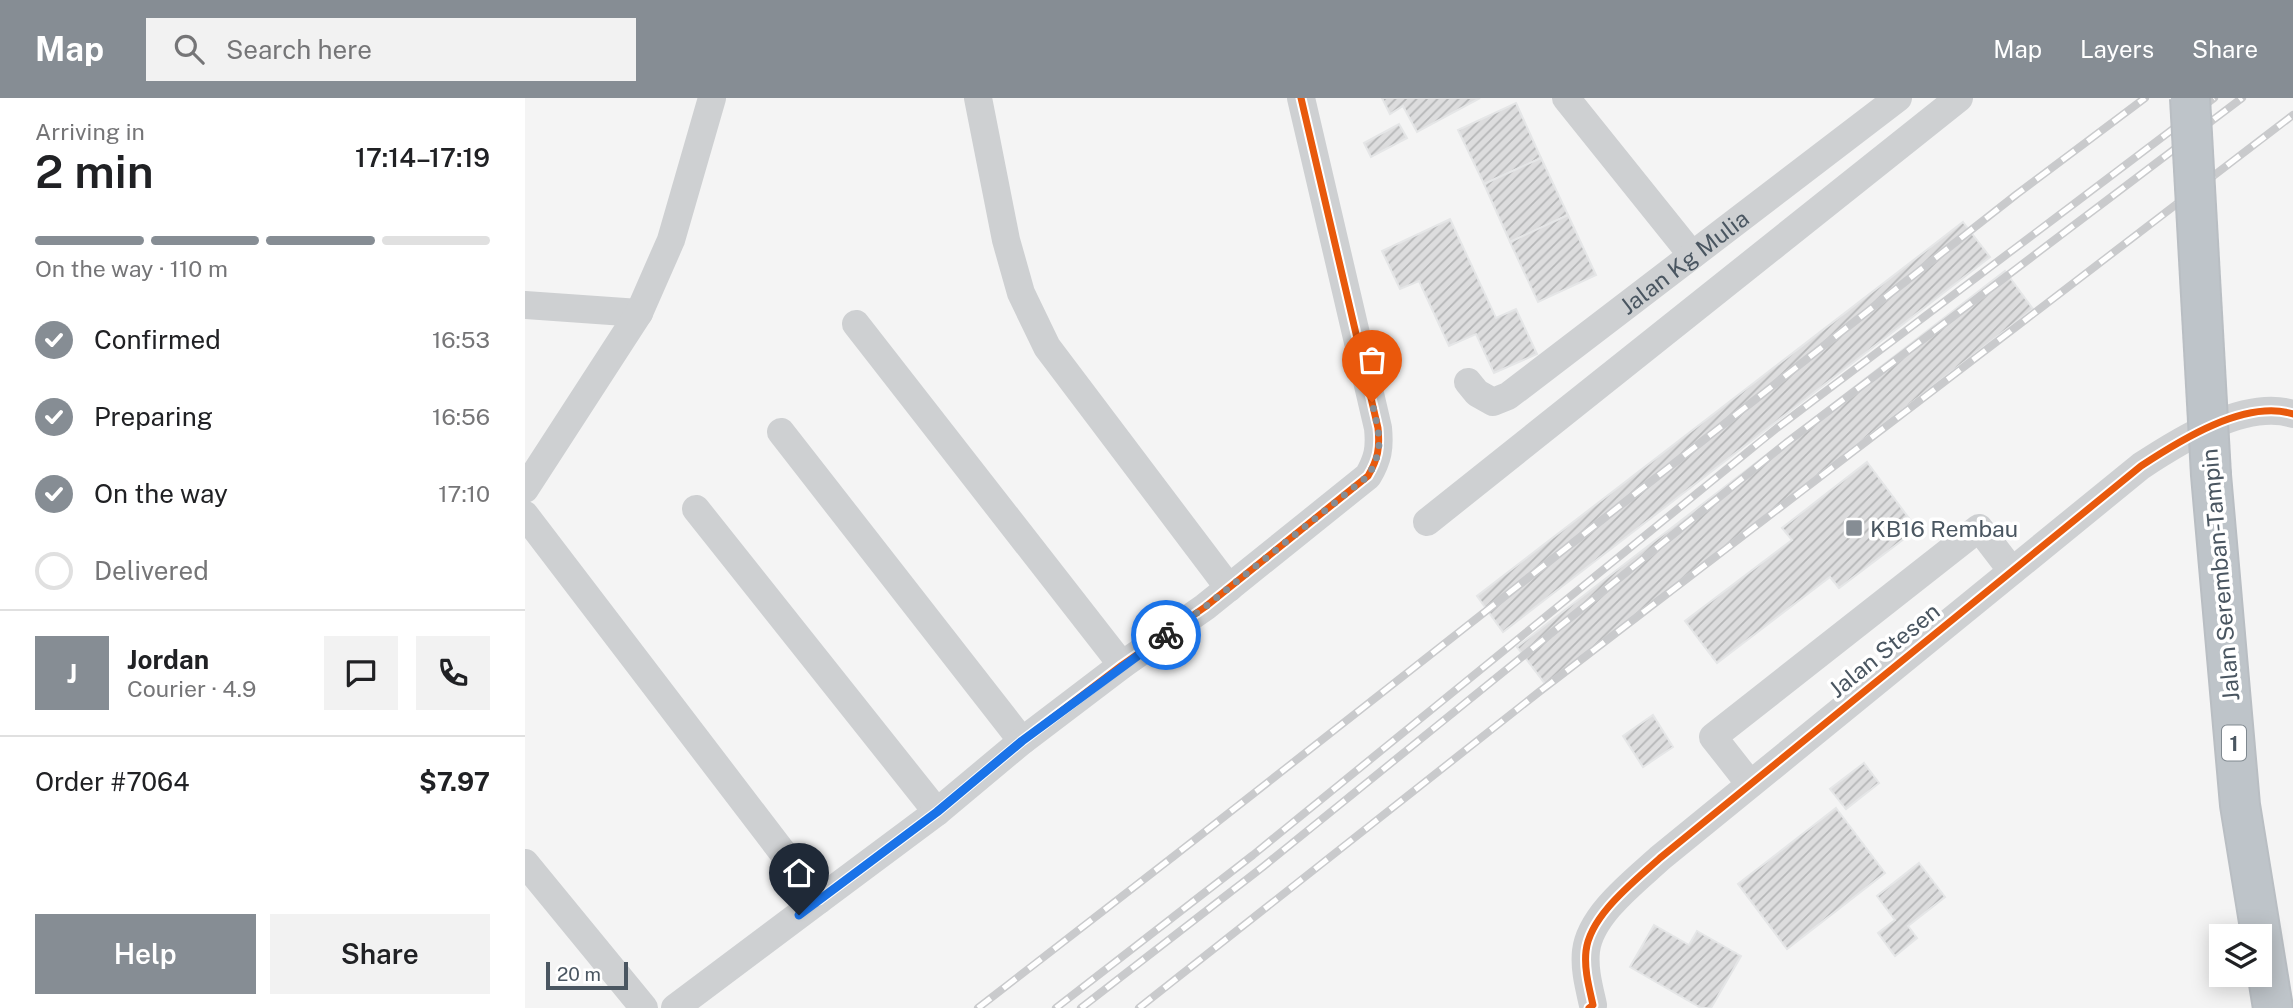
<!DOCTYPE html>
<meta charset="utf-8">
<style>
body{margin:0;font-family:"Public Sans",sans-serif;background:#f2f2f2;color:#202124;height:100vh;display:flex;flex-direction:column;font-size:26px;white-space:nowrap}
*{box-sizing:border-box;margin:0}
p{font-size:23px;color:#757577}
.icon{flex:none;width:38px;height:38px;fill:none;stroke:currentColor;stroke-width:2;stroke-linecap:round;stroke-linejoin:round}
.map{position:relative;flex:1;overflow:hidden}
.sheet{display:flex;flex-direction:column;background:#fff;width:525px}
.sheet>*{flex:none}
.buttons{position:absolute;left:1684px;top:826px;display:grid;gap:14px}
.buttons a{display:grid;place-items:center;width:63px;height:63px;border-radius:0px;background:#fff;box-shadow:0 4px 18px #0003;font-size:35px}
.scale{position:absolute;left:21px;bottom:18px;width:82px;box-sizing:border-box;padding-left:7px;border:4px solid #4a5661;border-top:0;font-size:19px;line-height:24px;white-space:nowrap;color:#4a5661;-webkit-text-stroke:5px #fff;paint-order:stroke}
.pin{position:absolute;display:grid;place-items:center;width:60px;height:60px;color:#fff;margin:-72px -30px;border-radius:50% 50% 50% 0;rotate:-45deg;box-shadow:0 0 7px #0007}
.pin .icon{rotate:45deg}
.courier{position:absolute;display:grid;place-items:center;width:70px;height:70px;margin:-35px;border:5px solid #1a73e8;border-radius:50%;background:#fff;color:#222;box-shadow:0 2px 9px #0007}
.headline em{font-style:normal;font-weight:600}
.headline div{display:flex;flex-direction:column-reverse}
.headline{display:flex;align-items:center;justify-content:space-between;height:119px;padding:0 35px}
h1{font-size:46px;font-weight:600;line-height:52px}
.bar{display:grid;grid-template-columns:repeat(4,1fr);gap:10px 7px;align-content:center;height:84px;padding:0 35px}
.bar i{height:9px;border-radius:5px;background:#e0e0e0}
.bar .selected{background:#868d94}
.bar p{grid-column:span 4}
.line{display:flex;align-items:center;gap:18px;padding:0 35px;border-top:2px solid #e0e0e0}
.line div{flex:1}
.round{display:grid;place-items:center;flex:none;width:74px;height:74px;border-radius:0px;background:#f2f2f2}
ol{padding:0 35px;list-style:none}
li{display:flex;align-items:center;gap:21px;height:77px}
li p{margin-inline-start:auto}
li .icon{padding:7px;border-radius:50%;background:#868d94;color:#fff;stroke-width:4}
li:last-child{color:#757577}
li i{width:38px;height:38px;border:4px solid #e0e0e0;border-radius:50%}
.primary-button{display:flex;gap:14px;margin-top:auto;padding:14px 35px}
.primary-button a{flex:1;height:80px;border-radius:0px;background:#868d94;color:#fff;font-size:28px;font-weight:600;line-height:80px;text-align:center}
.primary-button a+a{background:#f2f2f2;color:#202124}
header{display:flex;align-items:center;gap:42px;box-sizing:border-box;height:98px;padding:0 35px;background:#868d94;color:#fff}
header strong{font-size:33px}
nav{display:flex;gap:38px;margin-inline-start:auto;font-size:24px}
.search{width:490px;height:63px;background:#f2f2f2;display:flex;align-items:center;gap:18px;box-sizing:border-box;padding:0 24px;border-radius:0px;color:#757577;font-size:26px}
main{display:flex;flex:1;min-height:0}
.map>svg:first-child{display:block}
.building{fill:url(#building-hatch);stroke:#e5e6e7;stroke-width:2}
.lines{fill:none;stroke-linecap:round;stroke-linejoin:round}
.highway-casing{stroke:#b9bec3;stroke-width:42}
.minor{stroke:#ced0d2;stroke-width:28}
.highway{stroke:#bec4c9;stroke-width:38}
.rail-casing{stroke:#c9cacc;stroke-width:8}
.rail{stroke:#fff;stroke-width:5;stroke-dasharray:16;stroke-linecap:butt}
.highway-bridge-casing{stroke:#b9bec3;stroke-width:42;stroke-linecap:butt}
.highway-bridge{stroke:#bec4c9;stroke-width:38}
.cycleway-casing{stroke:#fff;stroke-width:11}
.cycleway{stroke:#e8590c;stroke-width:7}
.done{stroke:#868d94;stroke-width:7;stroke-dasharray:0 12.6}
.route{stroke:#1a73e8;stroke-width:9}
.poi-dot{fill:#868d94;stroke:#fff;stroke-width:2.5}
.labels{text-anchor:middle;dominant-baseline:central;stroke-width:7;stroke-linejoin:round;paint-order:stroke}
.shield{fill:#fff;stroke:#808990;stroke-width:2}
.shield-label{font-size:21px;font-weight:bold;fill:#4a5661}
.street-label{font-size:23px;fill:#4a5661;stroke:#fff}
.poi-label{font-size:23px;fill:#4a5661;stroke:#fff;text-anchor:start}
</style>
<header>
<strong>Map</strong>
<div class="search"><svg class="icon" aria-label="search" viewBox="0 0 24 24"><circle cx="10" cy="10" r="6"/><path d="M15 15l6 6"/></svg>Search here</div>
<nav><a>Map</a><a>Layers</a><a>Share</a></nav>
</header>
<main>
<section class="sheet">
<div class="headline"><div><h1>2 min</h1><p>Arriving in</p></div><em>17:14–17:19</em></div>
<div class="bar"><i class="selected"></i><i class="selected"></i><i class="selected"></i><i></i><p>On the way · 110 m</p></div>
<ol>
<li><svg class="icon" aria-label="check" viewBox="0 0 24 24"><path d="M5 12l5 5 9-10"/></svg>Confirmed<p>16:53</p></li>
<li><svg class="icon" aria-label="check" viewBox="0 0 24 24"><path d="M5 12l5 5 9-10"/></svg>Preparing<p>16:56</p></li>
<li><svg class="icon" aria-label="check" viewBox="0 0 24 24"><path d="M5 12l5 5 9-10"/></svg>On the way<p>17:10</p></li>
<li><i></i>Delivered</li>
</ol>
<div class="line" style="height:126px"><b class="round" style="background:#868d94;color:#fff">J</b><div><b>Jordan</b><p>Courier · 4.9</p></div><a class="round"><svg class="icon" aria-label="chat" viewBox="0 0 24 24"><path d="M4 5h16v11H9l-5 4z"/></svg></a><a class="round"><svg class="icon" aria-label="phone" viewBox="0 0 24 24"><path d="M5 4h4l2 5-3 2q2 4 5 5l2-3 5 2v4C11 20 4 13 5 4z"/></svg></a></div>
<div class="line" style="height:91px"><div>Order #7064</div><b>$7.97</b></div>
<div class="primary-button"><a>Help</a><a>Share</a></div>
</section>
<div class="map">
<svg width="1768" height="910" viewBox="0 0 1768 910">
<defs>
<pattern id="building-hatch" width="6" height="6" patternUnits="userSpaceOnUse" patternTransform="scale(1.75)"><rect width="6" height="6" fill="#ddddde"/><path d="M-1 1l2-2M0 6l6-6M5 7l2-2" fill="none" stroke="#b5b6b7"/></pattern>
</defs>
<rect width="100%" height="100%" fill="#f4f4f4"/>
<g class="building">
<path d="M857 0H955L892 34 878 8 865 16Z"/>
<path d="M991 5 1016 60 959 86 933 32Z"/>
<path d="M874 26 882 40 846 59 839 45Z"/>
<path d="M1016 60 1043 117 985 144 959 86Z"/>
<path d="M1043 117 1071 177 1013 204 985 144Z"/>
<path d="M925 121 971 220 991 211 1012 256 969 275 951 236 924 248 894 183 875 191 857 153Z"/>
<path d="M1438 124 1465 159 978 534 952 498Z"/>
<path d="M1480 173 1508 211 1021 587 992 549Z"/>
<path d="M1342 364 1392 431 1314 490 1305 479 1192 565 1160 523 1267 442 1257 430Z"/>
<path d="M1128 617 1148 649 1118 669 1098 638Z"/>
<path d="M1339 665 1354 685 1321 711 1305 691Z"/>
<path d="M1311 710 1360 775 1262 851 1213 786Z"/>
<path d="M1394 765 1420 799 1383 828 1392 840 1370 858 1353 835 1370 822 1352 798Z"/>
<path d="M1129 827 1164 847 1172 833 1216 858 1186 910H1176L1105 869Z"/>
</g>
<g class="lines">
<defs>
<path id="highway" d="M1686 377 1715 707 1748 910"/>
</defs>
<use href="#highway" class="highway-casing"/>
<g class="minor">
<path d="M453 0 481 142 496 195 522 249 704 490"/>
<path d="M1041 0 1167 157"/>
<path d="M0 207 114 215"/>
<path d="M331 226 597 567"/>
<path id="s1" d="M943 284 952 295 968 304 983 298 1373 0"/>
<path d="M256 334 497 643"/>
<path d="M0 391 114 215 146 142 187 0"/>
<path d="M171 411 412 714"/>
<path d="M0 417 294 802 150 910"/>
<path d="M902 424 1434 0"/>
<path d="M1225 686 1188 639 1454 430 1487 473"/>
<path d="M0 765 119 910"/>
<path d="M294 802 412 714 497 643 597 567 680 509 843 378C853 361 855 350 853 330L776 0"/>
<path d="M1068 907C1064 889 1059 871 1061 853 1065 817 1110 783 1135 760L1616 368C1654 343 1720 301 1768 316"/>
</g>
<use href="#highway" class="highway"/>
<defs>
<g id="rail">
<path d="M453 910 649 758 1492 96 1620 0"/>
<path d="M531 910 728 757 1252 330 1689 0"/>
<path d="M556 910 739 768 1261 345 1717 0"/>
<path d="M614 910 1014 594 1768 17"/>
</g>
</defs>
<use href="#rail" class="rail-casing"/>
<use href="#rail" class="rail"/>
<defs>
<path id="highway-bridge" d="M1665 0 1686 377"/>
</defs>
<use href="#highway-bridge" class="highway-bridge-casing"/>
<use href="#highway-bridge" class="highway-bridge"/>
<defs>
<g id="cycleway">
<path d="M294 802 412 714 497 643 597 567 680 509 843 378C853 361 855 350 853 330L776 0"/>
<path d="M1064 910 1068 907C1064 889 1059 871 1061 853 1065 817 1110 783 1135 760L1616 368C1654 343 1720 301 1768 316"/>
</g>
</defs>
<use href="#cycleway" class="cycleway-casing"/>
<use href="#cycleway" class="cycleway"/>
</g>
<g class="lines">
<path class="done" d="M641 537 680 509 843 378C860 349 854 336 847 304"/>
<path class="route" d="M274 817 412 714 497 643 641 537"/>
</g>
<rect class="poi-dot" x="1320" y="421" width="18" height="18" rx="3.5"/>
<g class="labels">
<rect class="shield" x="1697" y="627.5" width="24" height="35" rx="5"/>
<g class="shield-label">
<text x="1709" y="645">1</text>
</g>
<g class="street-label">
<text stroke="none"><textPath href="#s1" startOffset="270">Jalan Kg Mulia</textPath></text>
<text transform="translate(1695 477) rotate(-95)">Jalan Seremban-Tampin</text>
<text transform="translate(1359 552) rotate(-39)">Jalan Stesen</text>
</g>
<g class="poi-label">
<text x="1345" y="430">KB16 Rembau</text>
</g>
</g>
</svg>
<div class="buttons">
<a><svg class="icon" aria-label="layers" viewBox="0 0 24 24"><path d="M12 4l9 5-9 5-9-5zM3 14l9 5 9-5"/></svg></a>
</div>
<div class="scale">20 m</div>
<div class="pin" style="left:847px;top:304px;background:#ea580c"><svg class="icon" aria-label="bag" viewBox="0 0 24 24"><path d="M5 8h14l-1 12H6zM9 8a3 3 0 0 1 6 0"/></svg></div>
<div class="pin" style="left:274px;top:817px;background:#1f2937"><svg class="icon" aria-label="home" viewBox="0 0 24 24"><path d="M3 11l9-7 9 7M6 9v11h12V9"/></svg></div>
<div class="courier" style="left:641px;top:537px"><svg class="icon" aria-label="bike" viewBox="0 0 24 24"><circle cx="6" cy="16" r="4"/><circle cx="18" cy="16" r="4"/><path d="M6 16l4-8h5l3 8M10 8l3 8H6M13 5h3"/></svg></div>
</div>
</main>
